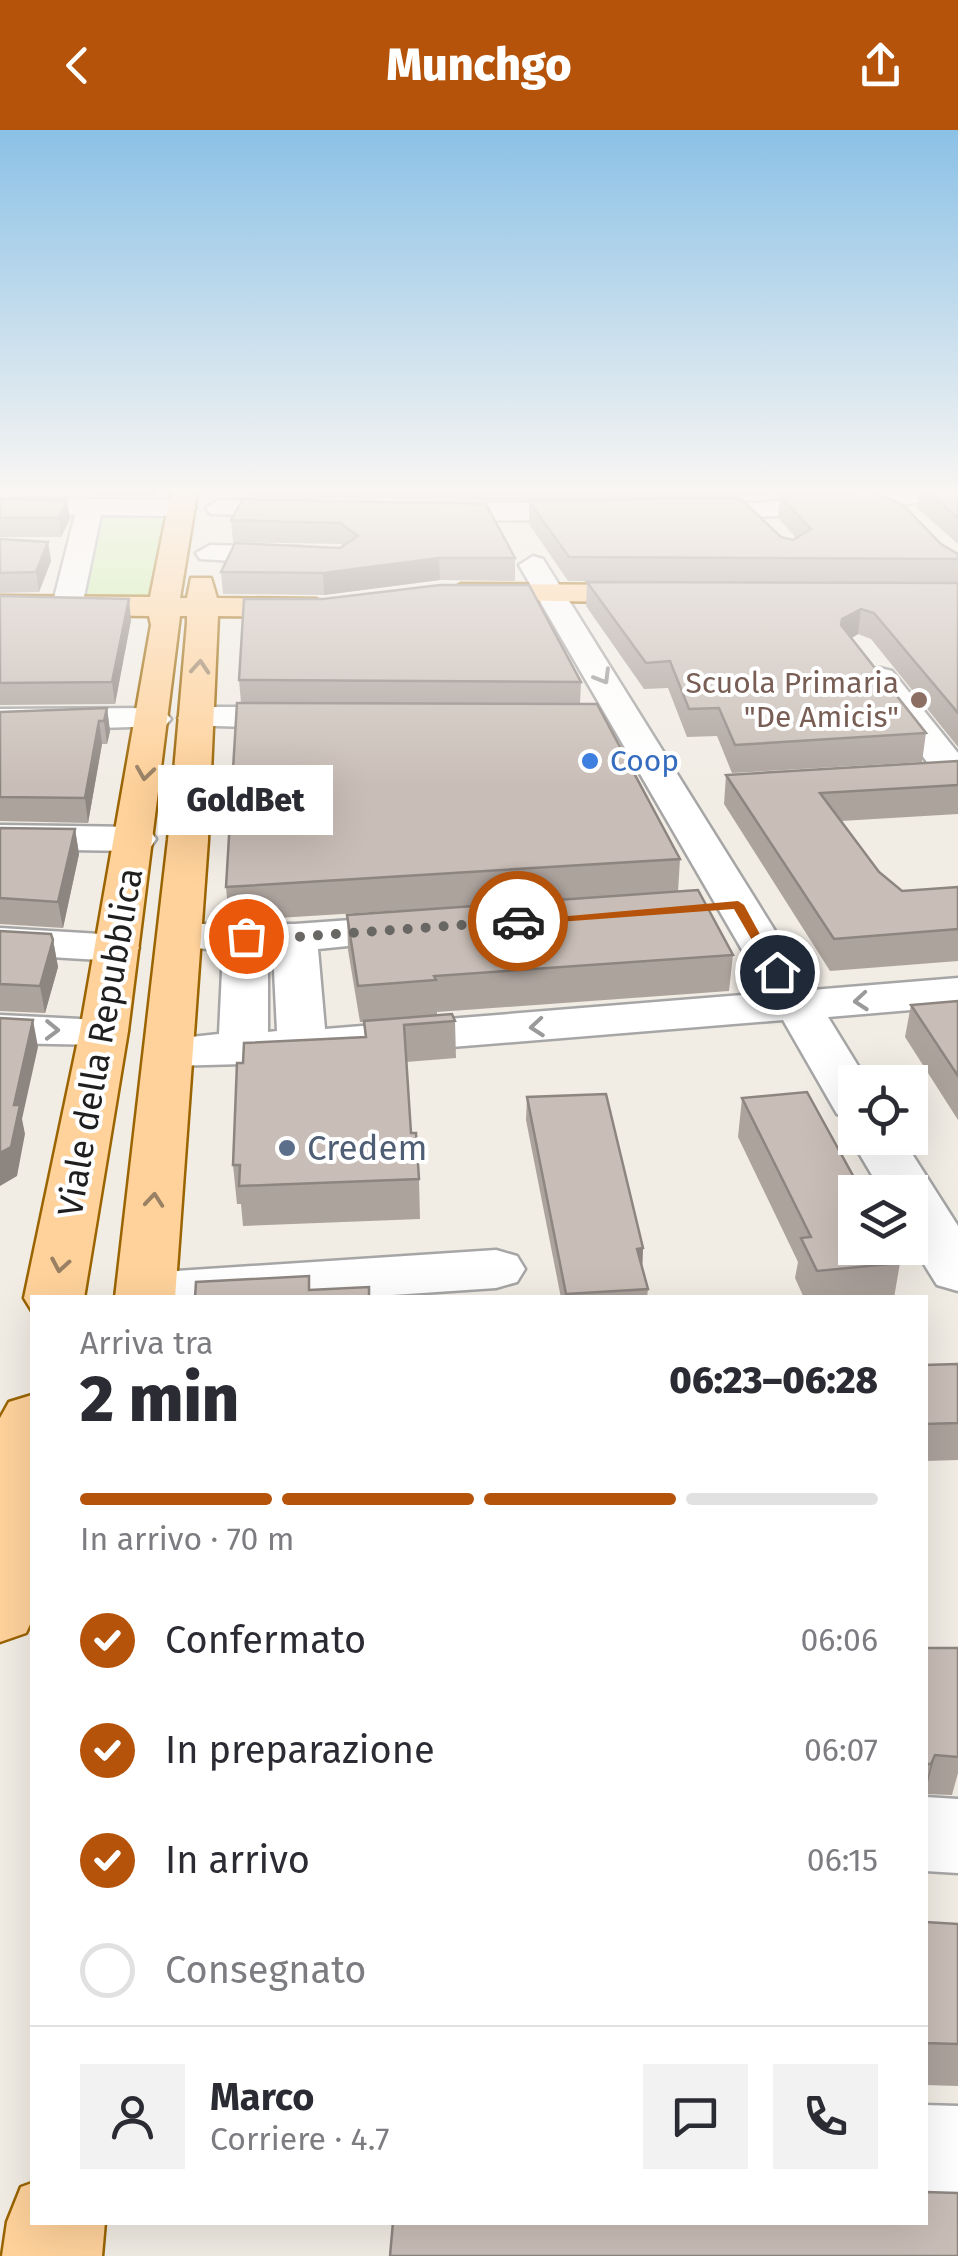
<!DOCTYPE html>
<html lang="it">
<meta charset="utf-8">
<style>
body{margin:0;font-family:"Fira Sans",sans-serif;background:#f2f2f3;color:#2b2b33;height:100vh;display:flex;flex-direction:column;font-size:38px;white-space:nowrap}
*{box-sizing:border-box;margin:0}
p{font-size:32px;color:#7c7c81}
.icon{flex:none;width:55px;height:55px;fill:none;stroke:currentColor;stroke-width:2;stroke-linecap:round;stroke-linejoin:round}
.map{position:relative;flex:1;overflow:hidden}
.panel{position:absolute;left:30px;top:1165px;width:898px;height:930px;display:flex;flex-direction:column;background:#fff;border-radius:0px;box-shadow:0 10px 40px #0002}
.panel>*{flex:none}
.buttons{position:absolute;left:838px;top:935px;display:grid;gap:20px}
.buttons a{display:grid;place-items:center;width:90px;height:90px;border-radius:0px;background:#fff;box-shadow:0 10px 40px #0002;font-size:50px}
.pin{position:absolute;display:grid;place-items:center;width:85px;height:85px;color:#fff;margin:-42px;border:5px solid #fff;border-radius:50%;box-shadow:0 2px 10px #0007}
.courier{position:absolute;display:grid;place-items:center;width:100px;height:100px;margin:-50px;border:8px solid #b45309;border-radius:50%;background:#fff;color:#222;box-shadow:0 2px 12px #0007}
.bubble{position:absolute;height:70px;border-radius:0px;background:#fff;box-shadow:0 10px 40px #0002;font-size:32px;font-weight:800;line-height:70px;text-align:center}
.summary em{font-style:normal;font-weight:800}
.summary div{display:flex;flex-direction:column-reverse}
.summary{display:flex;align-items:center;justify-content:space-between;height:170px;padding:0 50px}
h1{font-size:65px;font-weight:800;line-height:75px}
.bar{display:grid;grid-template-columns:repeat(4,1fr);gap:15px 10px;align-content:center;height:120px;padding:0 50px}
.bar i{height:12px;border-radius:8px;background:#e1e1e2}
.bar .on{background:#b45309}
.bar p{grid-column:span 4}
.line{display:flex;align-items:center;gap:25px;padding:0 50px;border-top:2px solid #e1e1e2}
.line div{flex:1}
.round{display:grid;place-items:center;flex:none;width:105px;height:105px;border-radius:0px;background:#f2f2f3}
ol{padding:0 50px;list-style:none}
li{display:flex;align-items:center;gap:30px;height:110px}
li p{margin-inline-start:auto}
li .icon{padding:10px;border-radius:50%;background:#b45309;color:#fff;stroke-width:4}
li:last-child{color:#7c7c81}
li i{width:55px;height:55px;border:5px solid #e1e1e2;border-radius:50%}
header{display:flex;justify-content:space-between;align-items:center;height:130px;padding:0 50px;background:#b45309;color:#fff;font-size:45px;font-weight:800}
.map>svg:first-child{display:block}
.grass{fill:#cbefa6}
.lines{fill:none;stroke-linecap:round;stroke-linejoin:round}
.minor-casing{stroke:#a6a6a6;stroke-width:5}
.major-casing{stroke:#9a6400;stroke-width:5}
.minor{fill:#fff;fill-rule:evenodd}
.major{fill:#ffd29b;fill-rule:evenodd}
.wall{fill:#ada39d}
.shaded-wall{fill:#8d8580}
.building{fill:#c9beb7;stroke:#8d8580;stroke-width:2.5}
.oneway{stroke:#9a8163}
.oneway2{stroke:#9a9a9a}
.route{fill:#b45309}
.done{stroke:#686764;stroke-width:10;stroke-dasharray:0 18}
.education-dot{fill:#8d6e63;stroke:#fff;stroke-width:4}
.shop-dot{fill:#3f7fe0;stroke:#fff;stroke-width:4}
.service-dot{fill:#5c6f8a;stroke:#fff;stroke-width:4}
.labels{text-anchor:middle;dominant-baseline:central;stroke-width:8;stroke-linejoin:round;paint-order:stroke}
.far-education-label{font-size:30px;fill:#785e54;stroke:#fff;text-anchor:end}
.far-shop-label{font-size:30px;fill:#366cbe;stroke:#fff;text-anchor:start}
.street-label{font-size:35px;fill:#1f1f1f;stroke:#fff}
.service-label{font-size:35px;fill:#4e5e75;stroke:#fff;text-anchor:start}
</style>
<header><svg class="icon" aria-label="back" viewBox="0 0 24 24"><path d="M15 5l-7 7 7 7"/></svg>Munchgo<svg class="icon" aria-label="share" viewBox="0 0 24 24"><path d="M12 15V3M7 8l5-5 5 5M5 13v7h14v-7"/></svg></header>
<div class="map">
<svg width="958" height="2126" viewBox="0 0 958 2126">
<rect width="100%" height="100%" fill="#f1ece4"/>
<path class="grass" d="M98 382H170L152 470 84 471 79 463 87 462 95 424H88L97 419 103 389 96 388Z"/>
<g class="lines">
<defs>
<g id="minor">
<path d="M921 357H958V367C778 395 599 392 417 389L404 381 417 373H757Z"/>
<path d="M0 368 183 370 196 378 183 386 101 385 82 476 67 485 52 476 75 385 0 384Z"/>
<path d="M219 370 311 371 324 379 311 387 210 384 206 378Z"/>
<path d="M210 415 303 417 317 426 303 435 200 429 196 423Z"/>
<path d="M533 426 543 429 812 860 958 848V876L828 887 868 952H855V988L837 984 783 890 243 934 170 936 153 931 145 921 153 911 219 904 223 820 164 816 158 807 164 798 180 794H295L421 785 437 789 443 798 437 807 318 819 325 899 767 863 519 435ZM268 820H273L277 901 268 902Z"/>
<path d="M880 538 892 541 958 623V656L943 653 863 548 868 541Z"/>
<path d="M196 577H308L320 581 326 588 320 595 308 599 184 595 178 588 184 581Z"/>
<path d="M153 578 165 582 171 589 165 596 0 601V579Z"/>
<path d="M0 695 136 697 150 700 156 709 150 718 136 721 0 719Z"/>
<path d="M0 798 117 805 133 809 139 818 133 827 117 831 0 824Z"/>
<path d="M0 885 121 891 128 901 121 911 104 915 0 913Z"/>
<path d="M855 1000V1008H902L958 1096V1161L937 1155C912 1116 910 1109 910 1062H882L850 1008Z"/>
<path d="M496 1120 517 1126 525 1139 517 1152 496 1158 348 1168H120L116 1162 125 1148 146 1143Z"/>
<path d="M925 1667 958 1669V1743L925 1741Z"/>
<path d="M925 1975 958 1976V2072L925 2071Z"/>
</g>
<g id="major">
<path d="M172 357H198L180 468H187L191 448H211L217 468 316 469 331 478 316 487 218 486 208 710 175 1168H115L168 710 187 493V486H180L128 901 84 1168H32V1181L24 1168 80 901 151 495 149 486 0 484V466L150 467Z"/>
<path d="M461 454 660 455 675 464 660 473 450 469 446 463Z"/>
<path d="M32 1265V1490L26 1503 0 1512V1288L9 1272Z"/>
<path d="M32 2053V2092H105L102 2126H2L7 2092 21 2057Z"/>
</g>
</defs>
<use href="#minor" class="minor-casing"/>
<use href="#major" class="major-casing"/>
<use href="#minor" class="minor"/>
<use href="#major" class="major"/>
</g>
<g class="wall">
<path d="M0 357H155L154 366 0 364Z"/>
<path d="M247 357H864L854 362 696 368 781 407 793 410 796 408 778 388 780 366 941 414 958 424V617L871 509 858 504 852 508 926 603 922 632 732 643 717 606 687 607 668 558 644 559 586 476 587 452 894 453 568 451 529 394V371H567L248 367Z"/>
<path d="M920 357H958V414L917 378Z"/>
<path d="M0 369 70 389 61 407H0Z"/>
<path d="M243 369 515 428V451L440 450 324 465 223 464 221 442 340 418 343 416 341 414 233 412 231 390Z"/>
<path d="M0 409 48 412 51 431 39 462 0 463Z"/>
<path d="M0 466 131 490 115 574 0 575Z"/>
<path d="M239 550 581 552 580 574 680 729 678 762 733 825 729 861 437 882V885L455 891 456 928 406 932 411 1003 419 1049 420 1089 243 1096 241 1074H237L233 1035 243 933 365 907 364 892H360L348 820 347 785 549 771 229 791 226 757 241 573Z"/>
<path d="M107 578 110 601 107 614H102L88 693 0 691V582Z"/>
<path d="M958 631V684L841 691 879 742 902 761 958 757V831L830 841 724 674 726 645Z"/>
<path d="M0 698 75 699 79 724 63 798 0 794Z"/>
<path d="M0 801 53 810 58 837 45 883 0 881Z"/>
<path d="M958 871V990L905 907 911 875Z"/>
<path d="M527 967 643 1118 642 1137 648 1159 647 1168H561L526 990Z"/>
<path d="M742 968 900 1133 894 1168H804L795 1148 798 1132 738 1007Z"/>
<path d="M958 1234V1330L925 1331V1235Z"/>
<path d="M925 1518H958V1643L952 1665 925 1664Z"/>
<path d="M925 1792 958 1794V1956L925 1955Z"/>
</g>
<g class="shaded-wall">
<path d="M889 357H908L888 361Z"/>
<path d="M67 370 70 389 61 407 59 388Z"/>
<path d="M48 412 51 431 39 462 36 442Z"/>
<path d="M439 428 440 450 324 465 323 443Z"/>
<path d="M129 469 131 490 115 574 112 552Z"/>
<path d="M861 479 858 504 839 515 842 489Z"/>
<path d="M107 578 110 601 107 614 104 591Z"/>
<path d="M99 591 102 614 88 693 85 668Z"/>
<path d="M75 699 79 724 63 798 58 772Z"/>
<path d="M53 810 58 837 45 883 40 856Z"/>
<path d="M33 890 38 917 22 989 25 1004 17 1046 0 1056V1023L14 975Z"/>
<path d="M643 1118 642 1142 637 1119Z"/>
<path d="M935 1625 925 1664V1657L931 1634Z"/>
</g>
<g class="building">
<path d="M921 357H958V388Z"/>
<path d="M873 362 903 375 941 414 958 424V429L569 427 529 371 740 368 781 407 793 410 811 399 780 366Z"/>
<path d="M0 369 67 370 59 388H0Z"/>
<path d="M243 369 486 374 515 428H439L323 443 221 442 235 413 340 418 358 406 340 393 231 390Z"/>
<path d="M0 409 48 412 36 442 0 443Z"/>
<path d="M587 452 958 453V583L874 483 861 479 842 489 841 495 926 603 735 615 719 578 689 579 670 531 646 533Z"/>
<path d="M440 455H529L581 552 239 550 244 469H323Z"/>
<path d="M0 466 129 469 112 552 0 553Z"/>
<path d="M237 573 597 574 680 729 226 757Z"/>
<path d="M107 578 104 591H99L85 668 0 667V582Z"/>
<path d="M958 631V655L820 663 879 742 902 761 958 757V799L834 809 726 645Z"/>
<path d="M0 698 75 699 58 772 0 768Z"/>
<path d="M698 760 733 825 434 846 436 850 358 856 347 785Z"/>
<path d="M0 801 51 804 53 810 40 856 0 854Z"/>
<path d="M958 871V946L911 875Z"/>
<path d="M452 884 455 891 404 895 411 1003H416L419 1049 239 1056 240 1035H233L237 933H243L244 913 366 907 364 891Z"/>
<path d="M0 888 33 890 14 975H20L11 1017 0 1023Z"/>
<path d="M807 962 862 1062H855V1118H892L900 1133 817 1141 801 1108 811 1107 742 968Z"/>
<path d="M606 964 643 1118 637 1119 648 1159 566 1164 527 967Z"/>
<path d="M309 1146V1160L369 1157V1168H195L196 1152Z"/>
<path d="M958 1234V1293L925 1294V1235Z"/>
<path d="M925 1518H958V1627L935 1625 931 1634H925Z"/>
<path d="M925 1792 958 1794V1914L925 1913Z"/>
<path d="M925 2062 958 2063V2126H390L393 2092H925Z"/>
</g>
<defs><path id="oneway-chevron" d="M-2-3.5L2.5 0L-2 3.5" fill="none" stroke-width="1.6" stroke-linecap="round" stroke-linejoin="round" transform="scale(2.5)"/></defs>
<g class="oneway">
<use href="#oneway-chevron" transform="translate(200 537) rotate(-86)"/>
<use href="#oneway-chevron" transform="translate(145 643) rotate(98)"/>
<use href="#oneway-chevron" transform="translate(154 1070) rotate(-85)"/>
<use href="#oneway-chevron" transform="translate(60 1135) rotate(100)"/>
</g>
<g class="oneway2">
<use href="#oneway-chevron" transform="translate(603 547) rotate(59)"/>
<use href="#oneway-chevron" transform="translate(861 871) rotate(175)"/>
<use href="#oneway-chevron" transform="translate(537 897) rotate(175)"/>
<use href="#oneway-chevron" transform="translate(52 900) rotate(1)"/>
</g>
<linearGradient id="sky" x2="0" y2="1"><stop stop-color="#8bc1e6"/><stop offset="0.55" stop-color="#f9f6f3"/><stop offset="1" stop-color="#f9f6f3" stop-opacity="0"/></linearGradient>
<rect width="958" height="655" fill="url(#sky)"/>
<path class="route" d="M738 771 744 775 782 845H772L734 779 518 795 512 791Z"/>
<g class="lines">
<path class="done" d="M246 806 295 807 518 791"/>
</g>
<circle class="education-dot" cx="919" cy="570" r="10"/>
<circle class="shop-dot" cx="590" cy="631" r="10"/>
<circle class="service-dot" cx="287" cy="1018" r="10"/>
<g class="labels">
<g class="far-education-label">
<text x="899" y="553">Scuola Primaria<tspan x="899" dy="34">"De Amicis"</tspan></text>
</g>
<g class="far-shop-label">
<text x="610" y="631">Coop</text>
</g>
<g class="street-label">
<text transform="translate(100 912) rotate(-80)">Viale della Repubblica</text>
</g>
<g class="service-label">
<text x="307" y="1018">Credem</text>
</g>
</g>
</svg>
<div class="buttons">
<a><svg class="icon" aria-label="locate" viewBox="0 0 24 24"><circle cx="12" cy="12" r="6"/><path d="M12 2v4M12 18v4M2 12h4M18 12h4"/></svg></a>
<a><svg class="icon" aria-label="layers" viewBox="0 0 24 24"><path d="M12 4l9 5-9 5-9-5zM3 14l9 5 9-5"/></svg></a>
</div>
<div class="pin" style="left:246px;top:806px;background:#ea580c"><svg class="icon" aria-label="bag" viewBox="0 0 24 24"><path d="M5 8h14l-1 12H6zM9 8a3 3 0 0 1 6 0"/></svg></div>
<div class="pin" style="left:777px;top:842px;background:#1f2937"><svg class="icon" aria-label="home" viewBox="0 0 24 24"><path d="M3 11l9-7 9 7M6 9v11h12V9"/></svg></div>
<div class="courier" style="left:518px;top:791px"><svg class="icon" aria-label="car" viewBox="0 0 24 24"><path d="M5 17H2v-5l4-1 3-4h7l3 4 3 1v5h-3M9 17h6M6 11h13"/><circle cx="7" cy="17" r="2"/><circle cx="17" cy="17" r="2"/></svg></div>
<div class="bubble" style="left:158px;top:635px;width:175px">GoldBet</div>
<section class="panel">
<div class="summary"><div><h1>2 min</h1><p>Arriva tra</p></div><em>06:23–06:28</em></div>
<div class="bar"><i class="on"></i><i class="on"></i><i class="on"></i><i></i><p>In arrivo · 70 m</p></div>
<ol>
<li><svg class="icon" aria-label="check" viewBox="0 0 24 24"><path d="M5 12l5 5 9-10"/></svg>Confermato<p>06:06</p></li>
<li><svg class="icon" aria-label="check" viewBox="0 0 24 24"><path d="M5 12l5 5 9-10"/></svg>In preparazione<p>06:07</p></li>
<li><svg class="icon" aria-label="check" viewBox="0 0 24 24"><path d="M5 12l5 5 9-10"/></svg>In arrivo<p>06:15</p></li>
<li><i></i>Consegnato</li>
</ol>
<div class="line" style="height:180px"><a class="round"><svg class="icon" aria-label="person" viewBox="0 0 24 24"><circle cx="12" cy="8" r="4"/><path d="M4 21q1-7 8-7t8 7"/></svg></a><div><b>Marco</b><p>Corriere · 4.7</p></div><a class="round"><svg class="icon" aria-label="chat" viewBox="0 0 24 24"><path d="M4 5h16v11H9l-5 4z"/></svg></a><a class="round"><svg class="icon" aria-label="phone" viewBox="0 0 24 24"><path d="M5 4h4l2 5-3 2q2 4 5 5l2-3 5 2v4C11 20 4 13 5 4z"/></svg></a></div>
</section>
</div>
